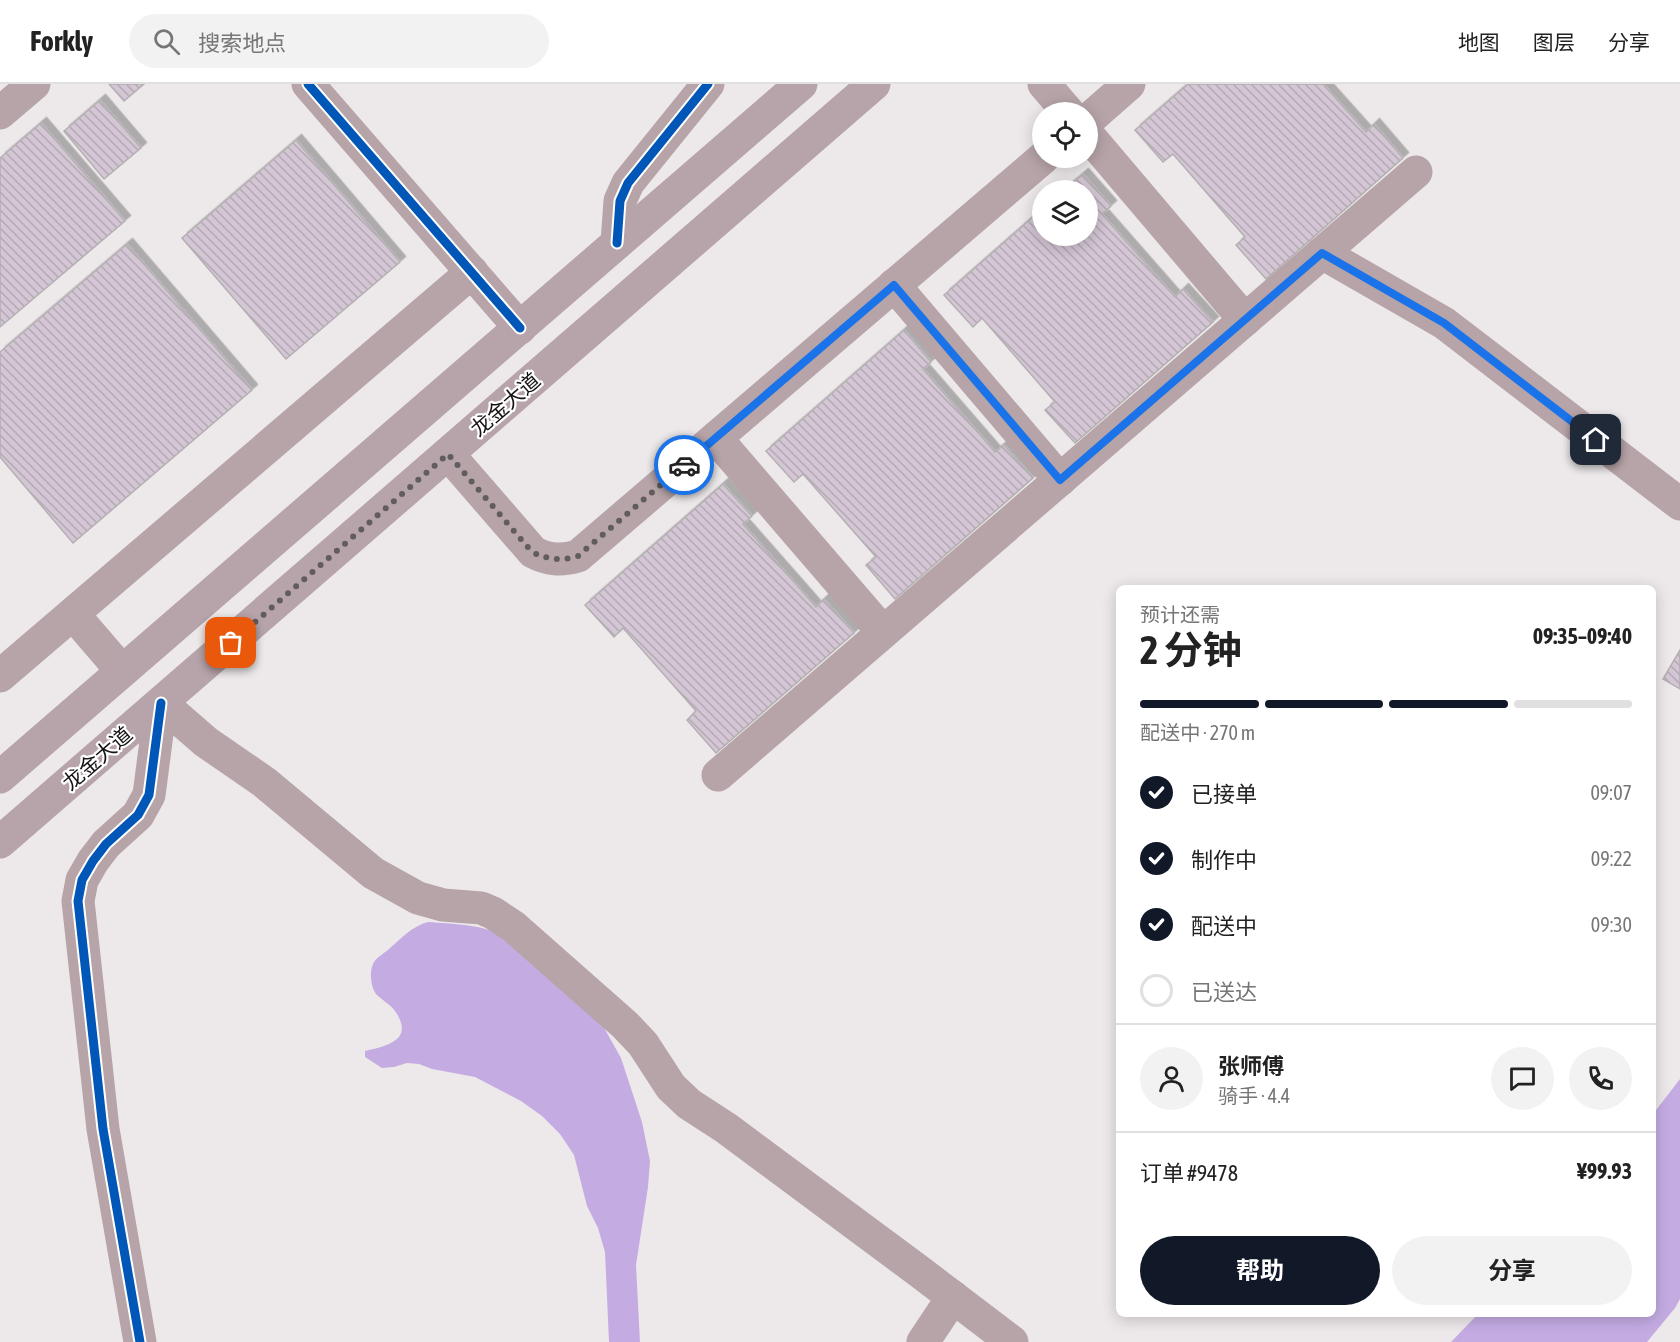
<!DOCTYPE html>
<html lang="zh">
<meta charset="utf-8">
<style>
body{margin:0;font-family:"Asap Condensed","Noto Sans SC",sans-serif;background:#f2f2f2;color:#222;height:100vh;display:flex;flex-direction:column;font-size:22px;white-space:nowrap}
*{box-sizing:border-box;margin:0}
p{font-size:20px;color:#767676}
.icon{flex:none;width:33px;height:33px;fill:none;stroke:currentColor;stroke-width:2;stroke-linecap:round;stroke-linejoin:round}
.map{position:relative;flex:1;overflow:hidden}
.drawer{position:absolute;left:1116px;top:501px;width:540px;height:732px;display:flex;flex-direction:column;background:#fff;border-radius:9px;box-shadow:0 3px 15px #0003}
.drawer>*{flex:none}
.controls{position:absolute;left:1032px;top:18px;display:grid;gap:12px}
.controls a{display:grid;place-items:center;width:66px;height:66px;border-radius:50%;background:#fff;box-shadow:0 3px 15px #0003;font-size:30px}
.pin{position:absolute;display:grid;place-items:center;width:51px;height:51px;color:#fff;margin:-26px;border-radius:12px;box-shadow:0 3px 9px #0006}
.courier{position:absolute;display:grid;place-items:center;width:60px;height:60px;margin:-30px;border:4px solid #1a73e8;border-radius:50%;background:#fff;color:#222;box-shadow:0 2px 8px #0007}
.headline em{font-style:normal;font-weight:700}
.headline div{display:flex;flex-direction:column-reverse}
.headline{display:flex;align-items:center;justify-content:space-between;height:102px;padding:0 24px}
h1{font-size:39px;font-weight:700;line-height:45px}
.bar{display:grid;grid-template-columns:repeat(4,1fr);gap:9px 6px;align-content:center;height:72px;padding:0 24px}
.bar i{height:8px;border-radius:4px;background:#e0e0e0}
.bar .selected{background:#111827}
.bar p{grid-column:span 4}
.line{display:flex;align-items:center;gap:15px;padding:0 24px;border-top:2px solid #e0e0e0}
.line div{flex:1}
.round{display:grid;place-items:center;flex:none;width:63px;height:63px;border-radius:32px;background:#f2f2f2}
ol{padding:0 24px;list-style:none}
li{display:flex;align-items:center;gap:18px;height:66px}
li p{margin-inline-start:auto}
li .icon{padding:6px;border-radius:50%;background:#111827;color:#fff;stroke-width:4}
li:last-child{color:#767676}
li i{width:33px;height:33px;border:3px solid #e0e0e0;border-radius:50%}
.action{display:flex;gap:12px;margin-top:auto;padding:12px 24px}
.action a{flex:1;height:69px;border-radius:36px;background:#111827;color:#fff;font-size:24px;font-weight:700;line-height:69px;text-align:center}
.action a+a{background:#f2f2f2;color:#222}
header{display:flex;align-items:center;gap:36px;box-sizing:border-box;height:84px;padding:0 30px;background:#fff;border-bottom:2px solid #e0e0e0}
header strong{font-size:28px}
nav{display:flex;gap:33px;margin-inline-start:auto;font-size:21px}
.search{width:420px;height:54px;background:#f2f2f2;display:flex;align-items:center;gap:15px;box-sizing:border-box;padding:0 21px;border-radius:33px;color:#767676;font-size:22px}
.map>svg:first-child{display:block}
.water{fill:#c4ace3}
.building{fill:url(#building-back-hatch);stroke:#b3b0b2;stroke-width:1.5;filter:url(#shadow)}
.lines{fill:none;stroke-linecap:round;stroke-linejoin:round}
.minor{stroke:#b7a4a8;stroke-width:33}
.major{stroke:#b7a3aa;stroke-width:33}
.cycleway-casing{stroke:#fff;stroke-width:13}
.cycleway{stroke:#0057b8;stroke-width:9}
.done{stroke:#615d5f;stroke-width:6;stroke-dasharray:0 10.8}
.route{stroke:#1a73e8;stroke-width:8}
.labels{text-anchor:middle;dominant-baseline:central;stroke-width:4.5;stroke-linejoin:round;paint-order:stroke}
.street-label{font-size:21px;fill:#151213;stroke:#fff}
</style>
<header>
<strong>Forkly</strong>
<div class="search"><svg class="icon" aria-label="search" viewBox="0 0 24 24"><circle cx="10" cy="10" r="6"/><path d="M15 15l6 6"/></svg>搜索地点</div>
<nav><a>地图</a><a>图层</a><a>分享</a></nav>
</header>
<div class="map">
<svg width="1680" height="1258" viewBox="0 0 1680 1258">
<defs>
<pattern id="building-back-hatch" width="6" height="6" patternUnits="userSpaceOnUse" patternTransform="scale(1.5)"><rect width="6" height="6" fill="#d4c6d4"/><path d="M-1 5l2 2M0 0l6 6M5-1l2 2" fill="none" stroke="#b5a9b5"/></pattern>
<filter id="shadow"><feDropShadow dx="5.5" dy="-5.5" stdDeviation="0" flood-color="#0004"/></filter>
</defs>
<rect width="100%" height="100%" fill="#ede9eb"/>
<g class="water">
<path d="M428 838C453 840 481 840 504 852L602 940 621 974 642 1038 650 1077 648 1103 636 1181 640 1258H609L605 1168 598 1144 587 1122 574 1071 560 1050 542 1032 521 1017 475 993 432 985 419 980 407 979 394 983 382 984 365 973V967C387 962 415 956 395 927 390 920 383 917 377 911 371 905 369 888 373 880 375 874 385 869 390 864 403 853 411 843 428 838Z"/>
<path d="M1680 995V1215L1675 1224 1647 1258H1451L1478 1230H1653V1030Z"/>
</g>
<g class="building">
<path d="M109 0H144L124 17Z"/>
<path d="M1188 0H1323L1366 48 1374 40 1403 74 1266 195 1236 161 1245 153 1173 70 1163 78 1135 46Z"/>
<path d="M100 16 141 64 104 95 64 47Z"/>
<path d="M41 39 125 137 0 243V74Z"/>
<path d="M296 56 400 178 286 275 182 154Z"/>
<path d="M1083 90 1111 122 1102 130 1175 213 1183 205 1213 238 1075 359 1045 326 1055 318 982 234 973 243 944 211 1042 125V152H1088V106H1064Z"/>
<path d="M127 160 252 306 73 459 0 373V268Z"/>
<path d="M904 246 931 278 923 285 995 368 1004 361 1033 394 895 515 866 481 876 473 803 390 794 398 766 367Z"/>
<path d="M723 400 752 432 743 440 816 523 824 515 854 549 716 669 687 636 696 627 623 544 614 553 585 521Z"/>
<path d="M1680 566V605L1663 595Z"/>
</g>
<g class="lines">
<g class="minor">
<path d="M308 0 520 244"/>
<path d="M1044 0 1068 28"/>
<path d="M0 29 34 0"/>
<path d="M1088 36 1129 0"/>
<path d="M1088 51 1245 236"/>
<path d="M617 159 620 117 628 99 708 0"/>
<path d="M1322 169 1444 239 1680 420"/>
<path d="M894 201 1060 396"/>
<path d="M716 354 883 548"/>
<path d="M448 370 533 468C548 476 561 477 578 472L1043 74"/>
<path d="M73 530 122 587"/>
<path d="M0 592 472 188"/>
<path d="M161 619 206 658 264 698 373 789 418 814 443 821 481 824 493 829 514 843 625 941 643 960 671 1003 689 1020 726 1044 920 1188 1012 1258"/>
<path d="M718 691 1416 88"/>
<path d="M140 1258 103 1045 78 817 82 796 93 777 106 760 138 731 149 711 161 619"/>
<path d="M923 1258 953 1213"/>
</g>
<g class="major">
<path d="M0 693 801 0"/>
<path d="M0 758 874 0"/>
</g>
<defs>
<g id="cycleway">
<path d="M308 0 520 244"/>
<path d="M617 159 620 117 628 99 708 0"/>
<path d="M140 1258 103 1045 78 817 82 796 93 777 106 760 138 731 149 711 161 619"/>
</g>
</defs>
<use href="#cycleway" class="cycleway-casing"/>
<use href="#cycleway" class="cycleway"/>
</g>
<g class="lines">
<path class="done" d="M231 559 448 370 532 468C549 476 561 477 578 472L684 381"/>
<path class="route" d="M684 381 894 201 1060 396 1322 169 1444 239 1596 356"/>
</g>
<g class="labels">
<g class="street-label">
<text transform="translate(505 320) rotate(-41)">龙金大道</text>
<text transform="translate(97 674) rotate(-41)">龙金大道</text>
</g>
</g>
</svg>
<div class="controls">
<a><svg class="icon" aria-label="locate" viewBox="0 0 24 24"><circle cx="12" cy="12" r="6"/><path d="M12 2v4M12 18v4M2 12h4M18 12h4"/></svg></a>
<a><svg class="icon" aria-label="layers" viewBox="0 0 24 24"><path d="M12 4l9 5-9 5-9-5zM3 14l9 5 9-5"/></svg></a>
</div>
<div class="pin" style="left:231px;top:559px;background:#ea580c"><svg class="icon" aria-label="bag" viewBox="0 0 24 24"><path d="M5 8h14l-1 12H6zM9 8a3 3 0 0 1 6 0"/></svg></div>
<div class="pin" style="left:1596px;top:356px;background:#1f2937"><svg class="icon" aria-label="home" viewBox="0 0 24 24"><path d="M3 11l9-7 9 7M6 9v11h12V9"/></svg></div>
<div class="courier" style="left:684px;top:381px"><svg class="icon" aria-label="car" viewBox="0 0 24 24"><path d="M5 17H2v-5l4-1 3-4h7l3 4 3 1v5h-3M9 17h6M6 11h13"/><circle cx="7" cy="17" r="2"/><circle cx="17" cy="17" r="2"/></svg></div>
<section class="drawer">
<div class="headline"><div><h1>2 分钟</h1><p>预计还需</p></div><em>09:35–09:40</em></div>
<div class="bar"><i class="selected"></i><i class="selected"></i><i class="selected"></i><i></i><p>配送中 · 270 m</p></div>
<ol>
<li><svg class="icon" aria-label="check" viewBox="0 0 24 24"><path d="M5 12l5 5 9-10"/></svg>已接单<p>09:07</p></li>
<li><svg class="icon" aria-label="check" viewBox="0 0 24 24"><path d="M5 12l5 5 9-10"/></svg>制作中<p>09:22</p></li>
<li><svg class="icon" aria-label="check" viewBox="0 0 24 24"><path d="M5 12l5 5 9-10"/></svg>配送中<p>09:30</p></li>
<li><i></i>已送达</li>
</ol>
<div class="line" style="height:108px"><a class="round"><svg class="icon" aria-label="person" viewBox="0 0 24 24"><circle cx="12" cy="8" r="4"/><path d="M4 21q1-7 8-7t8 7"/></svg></a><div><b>张师傅</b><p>骑手 · 4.4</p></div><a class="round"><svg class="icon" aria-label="chat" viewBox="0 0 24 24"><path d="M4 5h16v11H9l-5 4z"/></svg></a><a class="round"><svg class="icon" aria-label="phone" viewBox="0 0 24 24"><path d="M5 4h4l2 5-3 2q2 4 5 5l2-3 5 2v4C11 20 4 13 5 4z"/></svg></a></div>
<div class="line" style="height:78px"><div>订单 #9478</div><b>¥99.93</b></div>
<div class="action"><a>帮助</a><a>分享</a></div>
</section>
</div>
